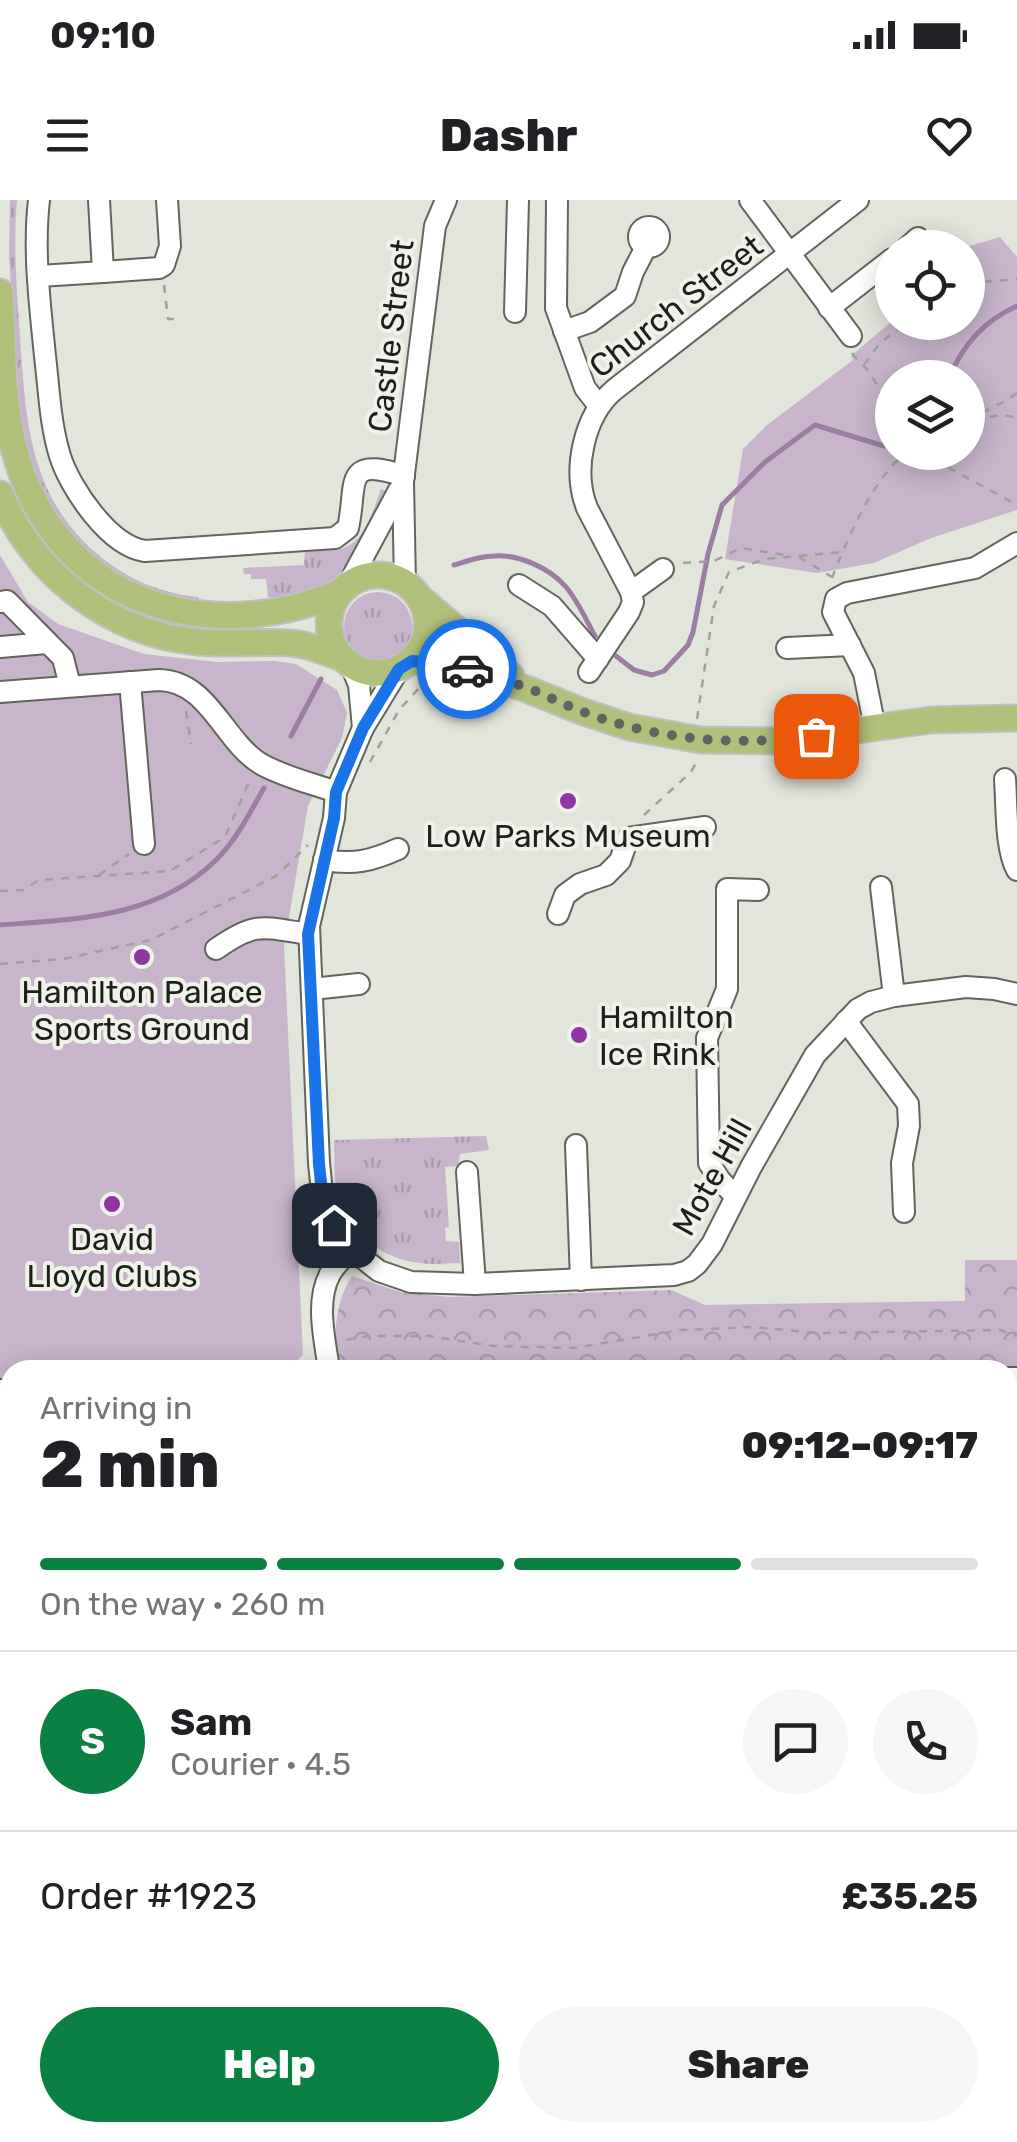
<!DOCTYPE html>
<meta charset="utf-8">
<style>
body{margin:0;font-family:Rubik,sans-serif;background:#f6f6f6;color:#202124;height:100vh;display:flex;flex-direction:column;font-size:38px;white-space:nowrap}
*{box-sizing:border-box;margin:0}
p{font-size:32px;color:#757577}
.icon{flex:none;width:55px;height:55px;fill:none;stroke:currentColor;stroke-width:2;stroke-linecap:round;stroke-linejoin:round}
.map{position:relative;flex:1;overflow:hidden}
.side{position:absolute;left:0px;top:1160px;width:1018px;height:782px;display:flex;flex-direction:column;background:#fff;border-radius:30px 30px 0 0;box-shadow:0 5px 25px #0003}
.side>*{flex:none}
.tools{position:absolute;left:875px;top:30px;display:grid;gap:20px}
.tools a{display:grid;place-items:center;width:110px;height:110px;border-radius:50%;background:#fff;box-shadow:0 5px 25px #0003;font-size:50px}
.pin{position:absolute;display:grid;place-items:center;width:85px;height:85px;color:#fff;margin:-42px;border-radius:20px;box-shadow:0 5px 15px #0006}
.courier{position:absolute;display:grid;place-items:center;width:100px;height:100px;margin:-50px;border:8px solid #1a73e8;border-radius:50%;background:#fff;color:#222;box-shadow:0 2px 12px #0007}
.head em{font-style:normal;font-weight:800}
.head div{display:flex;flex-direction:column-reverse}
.head{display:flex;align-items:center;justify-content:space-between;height:170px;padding:0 40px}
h1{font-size:65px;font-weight:800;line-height:75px}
.bar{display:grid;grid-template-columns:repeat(4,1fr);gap:15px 10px;align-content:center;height:120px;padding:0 40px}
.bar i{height:12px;border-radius:8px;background:#e0e0e0}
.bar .on{background:#0b8043}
.bar p{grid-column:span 4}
.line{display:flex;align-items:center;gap:25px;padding:0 40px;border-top:2px solid #e0e0e0}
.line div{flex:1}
.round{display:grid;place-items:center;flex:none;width:105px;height:105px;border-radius:52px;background:#f6f6f6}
.action{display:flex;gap:20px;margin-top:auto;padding:20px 40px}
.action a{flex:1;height:115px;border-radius:60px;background:#0b8043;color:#fff;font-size:40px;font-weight:800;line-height:115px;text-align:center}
.action a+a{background:#f6f6f6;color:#202124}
.status{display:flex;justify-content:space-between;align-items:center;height:70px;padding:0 50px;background:#fff;direction:ltr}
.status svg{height:28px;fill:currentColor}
header{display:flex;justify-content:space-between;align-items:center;height:130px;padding:0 40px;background:#fff;font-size:45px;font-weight:800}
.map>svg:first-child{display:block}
.grass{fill:url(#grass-tufts)}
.forest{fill:url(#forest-crowns)}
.wetland{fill:url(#wetland-marsh)}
.park{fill:#c8b5cc;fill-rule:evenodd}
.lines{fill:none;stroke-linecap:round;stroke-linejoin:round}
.stream{stroke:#9b7ea1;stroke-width:5}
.minor-casing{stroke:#62655c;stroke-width:24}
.major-casing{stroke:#c0c0bf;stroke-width:29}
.path{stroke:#9fa29b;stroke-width:2.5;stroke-dasharray:8 8;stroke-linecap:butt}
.minor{stroke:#fff;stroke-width:20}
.major{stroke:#b1c07a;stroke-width:25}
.done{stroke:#62645f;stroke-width:10;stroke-dasharray:0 18}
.route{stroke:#1a73e8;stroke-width:12}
.poi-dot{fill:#8f36a2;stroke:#eff2e8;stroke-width:4}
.labels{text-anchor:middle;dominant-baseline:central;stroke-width:8;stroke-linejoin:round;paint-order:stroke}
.street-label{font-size:32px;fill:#1e1f1c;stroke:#eff2e8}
.poi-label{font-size:32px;fill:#1e1f1c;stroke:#eff2e8}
</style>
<div class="status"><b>09:10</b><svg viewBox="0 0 49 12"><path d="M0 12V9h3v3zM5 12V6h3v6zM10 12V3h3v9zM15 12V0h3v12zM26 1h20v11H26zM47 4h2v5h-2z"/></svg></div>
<header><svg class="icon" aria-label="menu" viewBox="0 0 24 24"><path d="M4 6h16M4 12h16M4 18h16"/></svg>Dashr<svg class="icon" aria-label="heart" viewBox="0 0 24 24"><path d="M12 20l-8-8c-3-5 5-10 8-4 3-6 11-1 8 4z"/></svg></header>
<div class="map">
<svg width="1017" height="1942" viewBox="0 0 1017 1942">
<defs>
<pattern id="grass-tufts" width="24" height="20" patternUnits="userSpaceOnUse" patternTransform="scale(2.5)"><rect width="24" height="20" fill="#c8b5cc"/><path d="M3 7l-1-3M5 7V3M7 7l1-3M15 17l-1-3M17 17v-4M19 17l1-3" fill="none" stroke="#ab9baf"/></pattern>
<pattern id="forest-crowns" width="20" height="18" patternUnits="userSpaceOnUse" patternTransform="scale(2.5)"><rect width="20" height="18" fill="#c8b5cc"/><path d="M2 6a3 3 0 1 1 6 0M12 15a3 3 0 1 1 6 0" fill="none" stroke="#ab9baf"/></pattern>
<pattern id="wetland-marsh" width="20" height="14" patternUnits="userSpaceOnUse" patternTransform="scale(2.5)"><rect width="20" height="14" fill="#c8b5cc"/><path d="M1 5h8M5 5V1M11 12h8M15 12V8" fill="none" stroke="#ab9baf"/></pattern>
</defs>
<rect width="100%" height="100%" fill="#e1e5db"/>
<g class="grass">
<path d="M10 0H17C13 46 17 91 20 137 26 223 29 299 102 358 130 380 163 394 199 397V402L163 396 119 377 79 345 55 316 26 251 18 210 9 53Z"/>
<path d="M381 289 387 291C370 328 357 367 320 388 306 395 289 398 274 402V397H268L266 379H251V374H244L243 368 304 365 305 349C316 348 328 350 339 349 365 345 373 310 381 289Z"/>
<circle cx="378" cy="426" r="34"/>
<path d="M486 936 489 950 460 954 458 966 445 967 449 1027 445 1028 446 1041 459 1042 460 1063C447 1063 433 1065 420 1063 382 1059 349 1033 338 996 333 979 335 958 334 940Z"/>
<path d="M0 1217H10V1869L0 1866Z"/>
<path d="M892 1932 900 1942H307L274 1933Z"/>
</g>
<path class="forest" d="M965 1060H1017V1168L350 1170 340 1166C331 1139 336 1100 352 1076L400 1092 450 1097 671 1090 705 1105 965 1101Z"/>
<path class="wetland" d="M0 1868 10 1871V1932H276L302 1939 303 1942H0Z"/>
<g class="park">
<path d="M1000 37 1017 57V310L931 338 874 363 817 373 725 359 743 249 767 225 853 160 851 156 892 121 968 122 966 47ZM892 178H968V252H892Z"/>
<path d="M0 355 28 402 58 424 144 454 217 462 275 461 296 464 337 490 347 513 342 538 308 606 284 746 303 1155 287 1170H10V1181H0Z"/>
<path d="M1017 1391V1942H903L894 1933 1008 1932V1397Z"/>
</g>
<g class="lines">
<g class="stream">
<path d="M949 178C962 146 985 120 1017 106"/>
<path d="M454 365C467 361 480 356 494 356 518 354 550 368 566 387 578 401 586 420 595 436"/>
<path d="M616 456 634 470 652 475 664 471 688 445 693 432 708 354 722 305 765 262 815 225 884 246 892 241"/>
<path d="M291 536 321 479"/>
<path d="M0 725C78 719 158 718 217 659 237 639 250 612 264 588"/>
</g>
<defs>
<g id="minor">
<path d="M39 0C33 51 40 105 45 156 49 189 50 224 60 256 70 288 109 346 145 351L335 338 348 328C358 285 341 255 404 276"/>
<path d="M557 0 556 108 585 188 599 206"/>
<path d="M750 0 851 136"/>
<circle cx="649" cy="37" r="10"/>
<path d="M907 48 918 38"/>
<path d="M103 72 159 68 164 65 170 46 167 0"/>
<path d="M39 76 103 72 99 0"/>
<path d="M829 108 892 59"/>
<path d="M515 112 518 0"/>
<path d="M564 131 590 122 625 96 633 72 646 47"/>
<path d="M405 383 403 282 435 26 446 0"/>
<path d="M348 385 399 290"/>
<path d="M519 385 552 406 598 459"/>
<path d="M631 392 663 369"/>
<path d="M0 402 7 401 63 458 70 486"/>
<path d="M0 447 47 443"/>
<path d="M787 448 850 445"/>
<path d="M351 465 359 485 363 528"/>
<path d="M399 469 363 528 336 592 334 618 309 726 319 963 323 1002 334 1025 351 1049 379 1071 411 1082 475 1084 674 1075 688 1071 697 1064 712 1044 751 967 815 855 858 809 871 802 894 796 966 787 994 789 1017 794"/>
<path d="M589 472 629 412 633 402 631 392 587 308C572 270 584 216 614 190L858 0"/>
<path d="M130 482 144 644"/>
<path d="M0 492 159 480C209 481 223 541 261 564 284 577 311 583 336 592"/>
<path d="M875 528 864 473 833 412 836 399 847 393 975 368 1017 343"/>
<path d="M1005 579C1007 605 1005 648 1017 670"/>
<path d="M324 660C354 665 371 661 398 649"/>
<path d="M881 687 894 796"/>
<path d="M558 714 565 695 580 684 606 675 620 661 628 638 705 627"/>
<path d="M216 749C256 721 262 727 308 734"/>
<path d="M312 789 359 784"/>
<path d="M846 821 908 904 909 926 902 963 904 1012"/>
<path d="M576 945 581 1080"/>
<path d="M467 972 475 1084"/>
<path d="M735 996 720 980 709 963 707 838 727 789V689L758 690"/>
<path d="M329 1170C325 1140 315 1102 330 1074 335 1065 344 1057 351 1049"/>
<path d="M1008 1178H1017"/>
<path d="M0 1190H10"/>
</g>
<g id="major">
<path d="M0 92C3 145 1 208 17 259 61 404 208 447 339 393"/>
<path d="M0 294C34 375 110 434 198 442 229 445 260 441 290 443 308 444 325 452 342 458"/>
<circle cx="378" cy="424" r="49"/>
<path d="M420 398 511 476"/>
<path d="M412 461 454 465 524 488 581 511 629 527 701 540 776 541 931 520 1017 518"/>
</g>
</defs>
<use href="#minor" class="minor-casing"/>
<use href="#major" class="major-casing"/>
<g class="path">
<path d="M968 83 1017 79"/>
<path d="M164 85 168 119H181"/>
<path d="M852 153C857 160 865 166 869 172 881 189 887 210 892 229"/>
<path d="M864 165 880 143 907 122"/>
<path d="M974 219 1004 215 1017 218"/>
<path d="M968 220 1007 200 1017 193"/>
<path d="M920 252 1017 305"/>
<path d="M799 357 832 377"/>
<path d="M683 363 714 361 741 348 791 356"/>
<path d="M832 378C846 342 875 273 908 252"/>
<path d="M186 511 191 544"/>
<path d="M697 519 714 406 729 372 765 359 843 352"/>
<path d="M370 562 399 510 421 486"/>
<path d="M644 615 691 572 697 561"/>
<path d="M99 675 129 654"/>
<path d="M0 691 23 690 39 680 170 671 225 637 249 582"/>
<path d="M0 764 63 759 151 740 276 676 308 645"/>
<path d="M346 1140 368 1136H429L493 1146 574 1148 681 1130 752 1127 818 1133 1000 1130 1017 1136"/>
<path d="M572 1932 575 1942"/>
</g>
<use href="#minor" class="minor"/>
<use href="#major" class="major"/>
</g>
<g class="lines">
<path class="done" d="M467 469C492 477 517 483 540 493 559 502 577 510 597 517 668 541 742 546 816 536"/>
<path class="route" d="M334 1025 323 1002 319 964 308 734 334 618 336 592 363 528 399 469 412 461 454 465 467 469"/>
</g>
<g class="poi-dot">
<circle cx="568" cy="601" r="10"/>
<circle cx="142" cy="757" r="10"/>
<circle cx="579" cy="835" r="10"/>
<circle cx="112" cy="1004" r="10"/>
</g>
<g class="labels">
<g class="street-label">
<text transform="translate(676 106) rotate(-38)">Church Street</text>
<text transform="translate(391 136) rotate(-83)">Castle Street</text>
<text transform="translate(712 977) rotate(-61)">Mote Hill</text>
</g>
<g class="poi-label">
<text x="568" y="636">Low Parks Museum</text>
<text x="142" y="792">Hamilton Palace<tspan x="142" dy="37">Sports Ground</tspan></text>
<text x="599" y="817" text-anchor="start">Hamilton<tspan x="599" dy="37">Ice Rink</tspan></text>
<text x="112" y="1039">David<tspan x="112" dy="37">Lloyd Clubs</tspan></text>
</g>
</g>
</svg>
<div class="tools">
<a><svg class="icon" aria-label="locate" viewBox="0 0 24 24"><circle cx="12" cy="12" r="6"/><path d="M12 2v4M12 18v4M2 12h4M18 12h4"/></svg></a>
<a><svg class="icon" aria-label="layers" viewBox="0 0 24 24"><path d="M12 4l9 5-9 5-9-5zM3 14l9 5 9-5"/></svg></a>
</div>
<div class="pin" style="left:816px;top:536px;background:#ea580c"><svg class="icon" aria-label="bag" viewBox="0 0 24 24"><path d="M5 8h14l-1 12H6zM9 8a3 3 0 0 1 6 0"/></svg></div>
<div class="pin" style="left:334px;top:1025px;background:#1f2937"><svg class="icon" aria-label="home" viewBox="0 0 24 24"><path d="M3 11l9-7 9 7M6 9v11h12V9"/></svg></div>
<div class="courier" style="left:467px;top:469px"><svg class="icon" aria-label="car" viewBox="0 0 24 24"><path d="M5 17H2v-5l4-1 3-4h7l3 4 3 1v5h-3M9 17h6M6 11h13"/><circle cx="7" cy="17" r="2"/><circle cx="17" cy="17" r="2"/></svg></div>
<section class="side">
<div class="head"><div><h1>2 min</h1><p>Arriving in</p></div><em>09:12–09:17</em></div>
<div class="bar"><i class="on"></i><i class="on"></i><i class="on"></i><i></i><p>On the way · 260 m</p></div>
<div class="line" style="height:180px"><b class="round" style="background:#0b8043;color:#fff">S</b><div><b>Sam</b><p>Courier · 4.5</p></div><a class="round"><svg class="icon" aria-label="chat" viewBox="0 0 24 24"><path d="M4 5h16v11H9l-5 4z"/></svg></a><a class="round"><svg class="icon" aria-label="phone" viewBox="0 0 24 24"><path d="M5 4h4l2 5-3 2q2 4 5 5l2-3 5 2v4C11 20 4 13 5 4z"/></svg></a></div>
<div class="line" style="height:130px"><div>Order #1923</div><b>£35.25</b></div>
<div class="action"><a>Help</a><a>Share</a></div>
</section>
</div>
